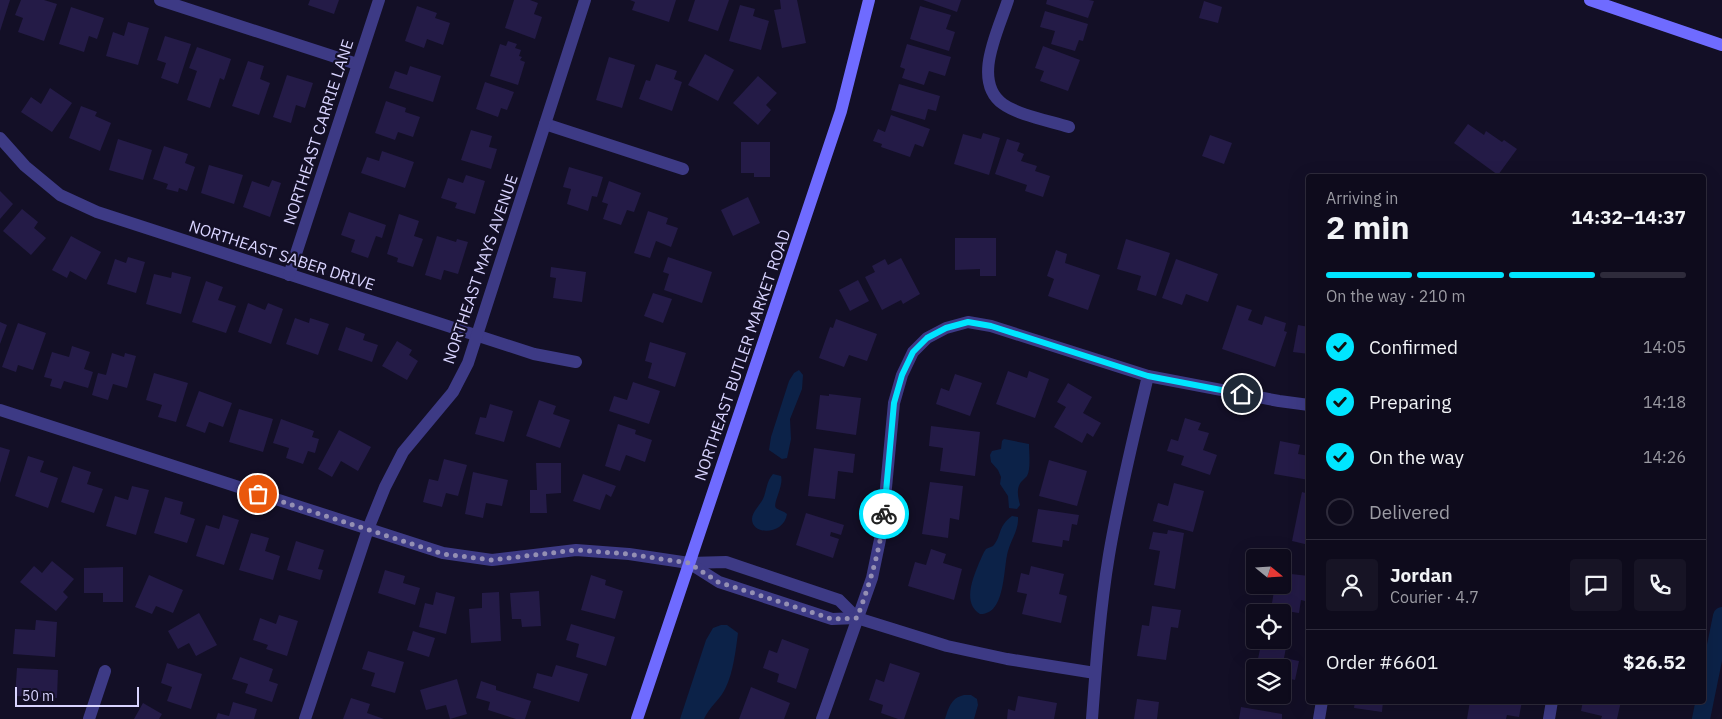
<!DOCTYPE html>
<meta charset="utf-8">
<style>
body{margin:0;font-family:"IBM Plex Sans",sans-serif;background:#171425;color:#f1f3f6;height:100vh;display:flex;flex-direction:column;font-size:19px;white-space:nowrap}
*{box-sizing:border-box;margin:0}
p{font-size:16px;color:#9b9ba3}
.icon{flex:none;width:28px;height:28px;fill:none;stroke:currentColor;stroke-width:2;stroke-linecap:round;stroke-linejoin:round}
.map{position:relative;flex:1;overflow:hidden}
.panel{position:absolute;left:1306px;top:174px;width:400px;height:530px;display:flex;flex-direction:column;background:#0e0b1c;border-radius:5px;box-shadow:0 5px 20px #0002,0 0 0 1px #2e2b3b}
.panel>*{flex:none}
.needle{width:32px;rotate:108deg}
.fabs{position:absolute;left:1246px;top:549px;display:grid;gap:10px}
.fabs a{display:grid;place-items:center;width:45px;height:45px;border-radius:5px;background:#0e0b1c;box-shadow:0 5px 20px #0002,0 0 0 1px #2e2b3b;font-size:25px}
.scale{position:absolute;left:15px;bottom:12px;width:124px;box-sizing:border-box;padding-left:5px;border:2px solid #d9d4ff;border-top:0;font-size:14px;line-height:18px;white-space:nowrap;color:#d9d4ff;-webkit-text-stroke:4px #130f26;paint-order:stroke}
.pin{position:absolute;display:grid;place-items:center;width:42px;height:42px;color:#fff;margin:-21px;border:2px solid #fff;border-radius:50%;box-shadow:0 1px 5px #0007}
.courier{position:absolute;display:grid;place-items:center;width:50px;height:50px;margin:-25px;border:4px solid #00e5ff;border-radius:50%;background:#fff;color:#222;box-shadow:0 1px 6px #0007}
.summary em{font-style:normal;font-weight:800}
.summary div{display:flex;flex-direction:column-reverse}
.summary{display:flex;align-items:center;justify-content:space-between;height:85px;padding:0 20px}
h1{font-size:32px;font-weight:800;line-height:38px}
.bar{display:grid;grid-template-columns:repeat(4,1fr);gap:8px 5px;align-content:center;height:60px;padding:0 20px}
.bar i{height:6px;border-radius:4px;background:#2e2b3b}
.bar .active{background:#00e5ff}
.bar p{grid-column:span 4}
.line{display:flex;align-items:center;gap:12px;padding:0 20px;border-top:1px solid #2e2b3b}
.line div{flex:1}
.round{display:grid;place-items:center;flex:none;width:52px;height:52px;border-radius:5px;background:#171425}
ol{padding:0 20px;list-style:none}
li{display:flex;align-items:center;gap:15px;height:55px}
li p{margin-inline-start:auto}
li .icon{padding:5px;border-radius:50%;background:#00e5ff;color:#111;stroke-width:4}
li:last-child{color:#9b9ba3}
li i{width:28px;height:28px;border:2px solid #2e2b3b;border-radius:50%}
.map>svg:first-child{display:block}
.water{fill:#0c2248}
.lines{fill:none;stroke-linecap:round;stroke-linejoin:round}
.canal{stroke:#0c2248;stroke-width:18}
.building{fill:#241b47}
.street{stroke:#3d3a85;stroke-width:12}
.secondary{stroke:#6f6bff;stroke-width:12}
.done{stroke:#948fb3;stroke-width:5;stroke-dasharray:0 9}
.route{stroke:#00e5ff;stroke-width:6}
.labels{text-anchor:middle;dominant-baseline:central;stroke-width:4.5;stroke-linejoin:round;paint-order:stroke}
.street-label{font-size:16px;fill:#d9d4ff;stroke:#130f26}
</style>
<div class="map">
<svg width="1722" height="719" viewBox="0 0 1722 719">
<rect width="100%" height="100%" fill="#130f26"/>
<g class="water">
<path d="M799 370 803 375 802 389 790 419 791 439 787 458 782 459 769 450 771 437 789 381 794 373Z"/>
<path d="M1004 439 1029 444C1029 453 1031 469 1027 476 1025 478 1023 480 1021 482 1016 489 1018 497 1020 505L1017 509 1009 508 1008 496 1000 484 1001 477 998 470 991 462 990 455 992 451 1001 449 1002 441Z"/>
<path d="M773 474 781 476C784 486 772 504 776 508 780 511 784 511 787 514 784 535 752 536 752 519 752 512 760 505 763 499 767 490 766 482 773 474Z"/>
<path d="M1012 516 1018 517C1019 529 1011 540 1008 551 1003 568 1006 615 980 614 962 603 973 578 979 563 981 559 983 553 986 549 988 548 991 547 993 546 1002 536 997 527 1012 516Z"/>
<path d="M721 625H727L738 633C736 649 733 673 726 687 721 699 709 707 704 719H680L706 640 713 628Z"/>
<path d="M964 695H971L977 699 978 705 974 719H945C949 707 951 698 964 695Z"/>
</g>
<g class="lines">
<path class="canal" d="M1701 719 1722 616"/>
</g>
<g class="building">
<path d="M0 0H10L0 31Z"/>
<path d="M21 0H44L57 4 44 41 18 32 23 18 15 15Z"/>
<path d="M310 0H339L334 14 308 5Z"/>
<path d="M514 0H530L538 3 534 14 542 17 535 39 505 28Z"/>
<path d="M630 0H676L669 22 632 10 635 2Z"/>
<path d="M695 0H729L718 31 688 21Z"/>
<path d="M780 0H797L806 43 782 48 774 10 781 9Z"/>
<path d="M923 0H961L957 12Z"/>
<path d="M1047 0H1089L1094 1 1088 18 1046 4Z"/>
<path d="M1204 1 1222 7 1218 23 1199 18Z"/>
<path d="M740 5 755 9 753 16 769 21 761 50 729 41Z"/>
<path d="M417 6 437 13 435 18 450 23 443 45 427 39 424 48 405 41Z"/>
<path d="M920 6 951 15 946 29 955 32 949 51 910 39Z"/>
<path d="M71 7 104 18 97 39 89 36 84 52 59 44Z"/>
<path d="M1045 11 1088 24 1083 41 1079 40 1075 51 1051 44 1055 31 1040 27Z"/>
<path d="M128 22 149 28 138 65 106 56 113 32 124 36Z"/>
<path d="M165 36 191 44 178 84 161 78 166 63 157 60Z"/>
<path d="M508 41 517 44 515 48 521 50 519 56 522 57 520 60 525 62 518 85 490 76 500 44 506 46Z"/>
<path d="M907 44 951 57 945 76 929 71 924 85 902 78 905 69 900 67Z"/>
<path d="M1043 46 1080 60 1068 91 1040 81 1044 71 1035 68Z"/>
<path d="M197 47 231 59 224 80 220 78 210 108 187 100 197 71 189 68Z"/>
<path d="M705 54 734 70 718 101 688 85Z"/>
<path d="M609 57 635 65 622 108 596 100Z"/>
<path d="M248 61 264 66 260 79 270 83 259 115 232 106Z"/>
<path d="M656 64 677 71 674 79 682 82 672 111 639 99 646 80 650 81Z"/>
<path d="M410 66 441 76 433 102 389 88 395 71 407 75Z"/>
<path d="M287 75 313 83 305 108 296 105 291 123 273 117Z"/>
<path d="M758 76 777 93 766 105 771 110 758 125 733 103Z"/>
<path d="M485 82 514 92 507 110 501 108 498 117 476 109Z"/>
<path d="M899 84 940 96 936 111 928 109 925 120 891 110Z"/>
<path d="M50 88 72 103 52 132 21 112 31 97 41 104Z"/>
<path d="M386 101 406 108 405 112 420 117 413 137 398 132 395 140 375 133Z"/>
<path d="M81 106 97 112 95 116 111 123 100 151 69 138Z"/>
<path d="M891 115 930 129 923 147 915 144 910 157 881 147 882 144 873 141 878 129 885 132Z"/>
<path d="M1468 124 1484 135 1486 131 1502 142 1504 140 1517 149 1498 175 1454 143Z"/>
<path d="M471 130 492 136 489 147 497 149 491 169 461 160Z"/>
<path d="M983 133 1000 138 989 175 954 164 963 134 981 139Z"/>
<path d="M1210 135 1232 143 1224 164 1202 156Z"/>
<path d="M118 139 152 150 143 180 109 170Z"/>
<path d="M1007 139 1020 143 1017 151 1024 154 1021 161 1037 166 1035 171 1050 176 1043 197 1025 191 1027 185 995 174Z"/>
<path d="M741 142H770V177H754V173H741Z"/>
<path d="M164 146 188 154 185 163 195 167 187 191 179 188 178 192 166 189 168 184 153 179Z"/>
<path d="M382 151 414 162 405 188 361 173 367 157 379 161Z"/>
<path d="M209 165 243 175 234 204 201 193Z"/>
<path d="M569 167 603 177 597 197 592 196 588 211 567 204 571 189 563 187Z"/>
<path d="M466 175 485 181 475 214 455 208 457 203 441 198 448 178 463 183Z"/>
<path d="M272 180 281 183 270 217 243 207 252 181 269 187Z"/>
<path d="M609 181 641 193 634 212 627 210 621 225 603 219 608 204 602 202Z"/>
<path d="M0 191 13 204 0 219Z"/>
<path d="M748 197 760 223 733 236 721 210Z"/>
<path d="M22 209 38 222 34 228 46 238 31 255 3 231Z"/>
<path d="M648 211 668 218 666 224 678 228 671 247 656 241 650 258 634 253Z"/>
<path d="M349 212 386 225 382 238 376 236 368 258 351 252 355 240 341 235Z"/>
<path d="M399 214 419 221 414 236 423 239 413 267 397 262 398 258 387 254Z"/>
<path d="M71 236 101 252 86 280 70 271 67 278 52 270Z"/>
<path d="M437 236 456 242 457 239 468 242 458 274 444 270 441 280 425 275Z"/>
<path d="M955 238H996V276H980V269L955 270Z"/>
<path d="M1126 239 1170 253 1156 296 1137 290 1141 276 1117 269Z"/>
<path d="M1056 250 1067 254 1065 263 1100 275 1088 310 1048 296 1054 279 1047 276Z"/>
<path d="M128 257 145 262 136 293 107 284 115 259 126 263Z"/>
<path d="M668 257 712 272 702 303 664 290 669 274 663 272Z"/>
<path d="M901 258 920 294 903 304 901 300 882 310 865 277 875 272 872 266 885 259 888 265Z"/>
<path d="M1176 259 1218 274 1208 302 1186 294 1182 305 1162 298Z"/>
<path d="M551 267 586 272 582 302 553 298 556 278 550 277Z"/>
<path d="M172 272 191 277 181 314 146 304 154 274 171 278Z"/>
<path d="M858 280 869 301 850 311 839 290Z"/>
<path d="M206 281 223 287 218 300 236 306 226 333 192 322Z"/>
<path d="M653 293 672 299 663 323 644 316Z"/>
<path d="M248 303 265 310 268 303 283 309 271 344 238 332Z"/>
<path d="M1237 305 1252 310 1248 320 1262 325 1265 316 1286 323 1284 331 1287 332 1275 367 1222 349Z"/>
<path d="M295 318 309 323 310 318 329 324 318 355 286 344Z"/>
<path d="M836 319 877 334 867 361 849 355 844 367 819 358 830 327 833 328Z"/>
<path d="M0 322 7 325 0 344Z"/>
<path d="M18 323 46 333 33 370 18 365 16 372 2 367Z"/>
<path d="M1298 325 1309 327V354L1293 352Z"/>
<path d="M346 327 365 334 363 340 378 345 372 362 338 350Z"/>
<path d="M397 341 412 350 409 355 418 361 407 380 382 366Z"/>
<path d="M650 342 686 353 675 387 648 378 652 363 645 361Z"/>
<path d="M72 346 90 352 84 369 93 372 88 388 64 381 61 389 50 386 52 379 44 377 52 352 69 357Z"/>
<path d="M112 353 124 357 125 353 136 356 127 388 113 384 108 400 92 395 98 373 106 375Z"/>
<path d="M1008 371 1027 378 1029 371 1049 379 1035 418 996 404Z"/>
<path d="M154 373 188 383 176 422 158 417 162 405 146 400Z"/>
<path d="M955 374 982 383 970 416 936 404 941 388 949 391Z"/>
<path d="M633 382 660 391 649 424 609 411 614 396 627 400Z"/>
<path d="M1068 383 1092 397 1083 413 1101 423 1093 437 1087 433 1082 443 1054 427 1066 407 1057 402Z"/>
<path d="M199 391 232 403 223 427 209 422 205 433 186 426Z"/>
<path d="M829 394 861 398 856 435 816 429 820 395 829 396Z"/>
<path d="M539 400 556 406 553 414 570 420 560 448 526 436Z"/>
<path d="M490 404 513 411 504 442 475 434 480 417 486 418Z"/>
<path d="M239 409 273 419 263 452 229 442Z"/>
<path d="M1185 418 1201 423 1198 430 1209 433 1203 450 1217 455 1210 475 1181 465 1184 456 1167 451 1171 439 1178 441Z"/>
<path d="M281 419 314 431 312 437 319 439 315 453 308 451 303 464 286 458 289 448 273 443Z"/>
<path d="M618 424 636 430 635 434 652 440 645 462 626 455 620 471 605 466Z"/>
<path d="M931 426 980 432 975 476 940 471 943 448 929 446Z"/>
<path d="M339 430 371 447 358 471 341 461 332 477 318 469Z"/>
<path d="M1280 441 1300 445 1298 454 1309 456V480L1274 474Z"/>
<path d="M0 447 10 450 0 483Z"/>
<path d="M814 448 855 454 853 473 838 471 835 499 808 496Z"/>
<path d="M28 456 44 461 40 472 58 478 48 508 15 496Z"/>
<path d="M444 459 467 465 458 496 446 493 442 507 423 502 429 479 438 481Z"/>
<path d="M1049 460 1087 471 1077 506 1039 496Z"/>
<path d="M536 463H561V493L546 494 547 513H530V490H537Z"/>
<path d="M73 466 91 472 87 484 103 489 94 513 61 502Z"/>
<path d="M473 472 508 480 502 506 486 503 483 518 465 514Z"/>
<path d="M583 474 616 486 611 497 606 494 600 510 573 501Z"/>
<path d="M930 482 963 486 959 520 950 518 948 538 922 534Z"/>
<path d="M1174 483 1204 491 1193 532 1153 521 1158 503 1168 506Z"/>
<path d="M132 486 149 490 136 535 106 526 115 496 128 500Z"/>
<path d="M1302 492 1309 494V545L1292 541Z"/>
<path d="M165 497 183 502 180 514 195 519 187 543 154 533Z"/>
<path d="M1038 509 1079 515 1077 525 1072 524 1069 541 1063 540 1062 547 1032 542Z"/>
<path d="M806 513 844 525 841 535 831 532 830 536 839 539 833 558 796 545Z"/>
<path d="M223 515 239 520 224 565 196 556 206 525 219 529Z"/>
<path d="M1168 530 1184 533 1175 589 1154 585 1160 551 1149 549 1153 532 1167 534Z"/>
<path d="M251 533 269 538 265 551 280 556 273 580 239 570Z"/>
<path d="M296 541 324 550 318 569 323 570 320 580 287 570Z"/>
<path d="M931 549 946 554 943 563 962 569 954 600 908 586 915 562 926 565Z"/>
<path d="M52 561 74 579 63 592 68 597 56 611 20 582 34 566 42 573Z"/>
<path d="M1031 566 1064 574 1059 594 1067 596 1061 623 1022 614 1027 594 1017 592 1021 573 1029 575Z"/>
<path d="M123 567V602H103V593H84V568Z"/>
<path d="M385 570 405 576 403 583 420 588 415 605 378 593Z"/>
<path d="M1282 573 1309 576V602L1301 600 1299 613 1271 609 1275 585H1282Z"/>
<path d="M149 575 183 590 173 613 156 606 152 614 135 607Z"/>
<path d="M591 575 606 580 605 585 623 591 615 619 581 610Z"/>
<path d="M539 591 541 626 522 627 521 619H512L510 593Z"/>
<path d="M436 592 455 597 446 634 419 627 425 603 433 605Z"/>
<path d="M499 592 501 641 471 643 469 609 482 608V593Z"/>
<path d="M1152 606 1181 610 1178 628 1171 627 1166 660 1137 656 1142 625 1149 626Z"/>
<path d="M199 613 217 645 196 656 189 643 178 649 168 631Z"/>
<path d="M279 615 298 621 287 656 266 649 268 645 253 640 260 618 276 624Z"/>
<path d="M36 620 57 622 55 657 13 654 15 629 35 630Z"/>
<path d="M571 624 615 637 606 666 576 657 579 644 566 640Z"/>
<path d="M413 631 435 638 429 657 407 650Z"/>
<path d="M1282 636 1288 637 1284 658 1299 661 1295 680 1282 677V668H1256L1262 640H1282Z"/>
<path d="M782 639 809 649 796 689 777 682 779 674 763 668 769 650 777 653Z"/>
<path d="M368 651 404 662 395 693 371 686 375 673 362 669Z"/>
<path d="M240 657 273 669 269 681 278 684 272 702 245 693 248 684 232 679Z"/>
<path d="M167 663 202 674 191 709 167 701 172 687 161 683Z"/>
<path d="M890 663 920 673 904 719H898L881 713 883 705 869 700 876 679 884 682Z"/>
<path d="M556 665 588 674 579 702 533 688 537 673 552 677Z"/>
<path d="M17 668 58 670 57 698 15 696Z"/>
<path d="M457 679 467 714 450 719 446 705 426 710 420 690Z"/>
<path d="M481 681 496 686V690L531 701 525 719H516L488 710 490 702 476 698Z"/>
<path d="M751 687 790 703 784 719H739Z"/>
<path d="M1018 696 1057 703 1054 719H1007L1008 709 1015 711Z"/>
<path d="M351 698 370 704 367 713 384 719H343Z"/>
<path d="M1137 699 1159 702 1157 719H1134Z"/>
<path d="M1355 701H1383L1382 712 1354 708Z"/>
<path d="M1470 701H1522L1519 717 1507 715 1506 719H1467Z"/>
<path d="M1583 701H1621L1617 719H1601L1602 716 1581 711Z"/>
<path d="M233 702 257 709 254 719H216L218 713 229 716Z"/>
<path d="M143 703 162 714 159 719H134Z"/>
<path d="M1241 707 1282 714V719H1239Z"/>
</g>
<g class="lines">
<g class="street">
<path d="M160 0 357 64"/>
<path d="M1008 0C999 29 971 81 1003 104 1018 115 1050 121 1069 127"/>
<path d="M545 124 683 169"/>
<path d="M0 138 25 166 60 195 97 212 534 354 576 362"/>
<path d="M289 275 379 0"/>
<path d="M0 410 443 553 492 560 576 550 629 554 689 563 726 562 839 600 857 618"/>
<path d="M689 563 719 582 832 619 857 618 947 646 1007 659 1095 673"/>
<path d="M89 719 105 671"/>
<path d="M305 719 368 529 385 487 403 452 453 392 468 363 585 0"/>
<path d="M822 719 872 578 882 530 894 403 902 375 913 352 927 338 946 328 968 322 991 326 1148 376 1279 401 1309 405"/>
<path d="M1092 719C1096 664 1100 609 1109 555 1119 495 1134 435 1148 376"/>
<path d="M1319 719 1322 701"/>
<path d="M1549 719 1552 701"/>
</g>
<g class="secondary">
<path d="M1590 0 1722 45"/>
<path d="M637 719 841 111 869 0"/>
</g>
</g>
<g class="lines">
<path class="done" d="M258 494 443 554 492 560 576 550 628 554 689 563 718 582 756 594 832 619 857 618C870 583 880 551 884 514"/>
<path class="route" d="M884 514 894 403 902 375 913 352 927 338 946 328 968 322 991 326 1148 376 1242 394"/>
</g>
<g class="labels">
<g class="street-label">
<text transform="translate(318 132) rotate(-72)">NORTHEAST CARRIE LANE</text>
<text transform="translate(282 255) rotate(18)">NORTHEAST SABER DRIVE</text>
<text transform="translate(480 269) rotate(-71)">NORTHEAST MAYS AVENUE</text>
<text transform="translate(742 355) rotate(-71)">NORTHEAST BUTLER MARKET ROAD</text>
</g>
</g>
</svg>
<div class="fabs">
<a><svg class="needle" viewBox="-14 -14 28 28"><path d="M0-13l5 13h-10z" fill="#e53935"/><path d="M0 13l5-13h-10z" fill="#9b9ba3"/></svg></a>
<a><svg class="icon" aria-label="locate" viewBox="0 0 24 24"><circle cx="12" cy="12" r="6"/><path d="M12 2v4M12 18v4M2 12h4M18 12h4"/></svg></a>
<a><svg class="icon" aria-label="layers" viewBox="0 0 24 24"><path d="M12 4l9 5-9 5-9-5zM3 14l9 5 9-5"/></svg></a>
</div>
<div class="scale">50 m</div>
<div class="pin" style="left:258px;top:494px;background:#ea580c"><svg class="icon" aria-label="bag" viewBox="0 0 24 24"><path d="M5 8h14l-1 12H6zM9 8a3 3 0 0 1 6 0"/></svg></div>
<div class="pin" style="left:1242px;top:394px;background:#1f2937"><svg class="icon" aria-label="home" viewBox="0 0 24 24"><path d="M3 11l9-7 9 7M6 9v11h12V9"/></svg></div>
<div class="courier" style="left:884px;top:514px"><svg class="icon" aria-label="bike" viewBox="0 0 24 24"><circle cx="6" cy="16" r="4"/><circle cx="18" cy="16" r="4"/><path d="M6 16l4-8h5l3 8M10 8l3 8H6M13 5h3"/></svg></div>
<section class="panel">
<div class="summary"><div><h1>2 min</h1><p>Arriving in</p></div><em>14:32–14:37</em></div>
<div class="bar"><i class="active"></i><i class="active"></i><i class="active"></i><i></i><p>On the way · 210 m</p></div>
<ol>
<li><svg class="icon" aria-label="check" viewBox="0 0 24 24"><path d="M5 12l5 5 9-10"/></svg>Confirmed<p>14:05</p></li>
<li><svg class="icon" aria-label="check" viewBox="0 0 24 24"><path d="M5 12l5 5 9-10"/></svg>Preparing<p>14:18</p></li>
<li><svg class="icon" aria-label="check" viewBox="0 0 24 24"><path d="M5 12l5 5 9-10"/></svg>On the way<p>14:26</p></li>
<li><i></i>Delivered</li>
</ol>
<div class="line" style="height:90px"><a class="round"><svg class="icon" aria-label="person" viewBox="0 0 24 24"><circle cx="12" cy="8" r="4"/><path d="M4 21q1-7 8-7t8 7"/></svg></a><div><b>Jordan</b><p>Courier · 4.7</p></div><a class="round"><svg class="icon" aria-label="chat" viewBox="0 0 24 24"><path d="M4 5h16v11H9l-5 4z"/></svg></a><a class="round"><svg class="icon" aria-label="phone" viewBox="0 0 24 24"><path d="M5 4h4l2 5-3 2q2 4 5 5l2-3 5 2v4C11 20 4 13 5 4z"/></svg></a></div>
<div class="line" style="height:65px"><div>Order #6601</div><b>$26.52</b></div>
</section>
</div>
